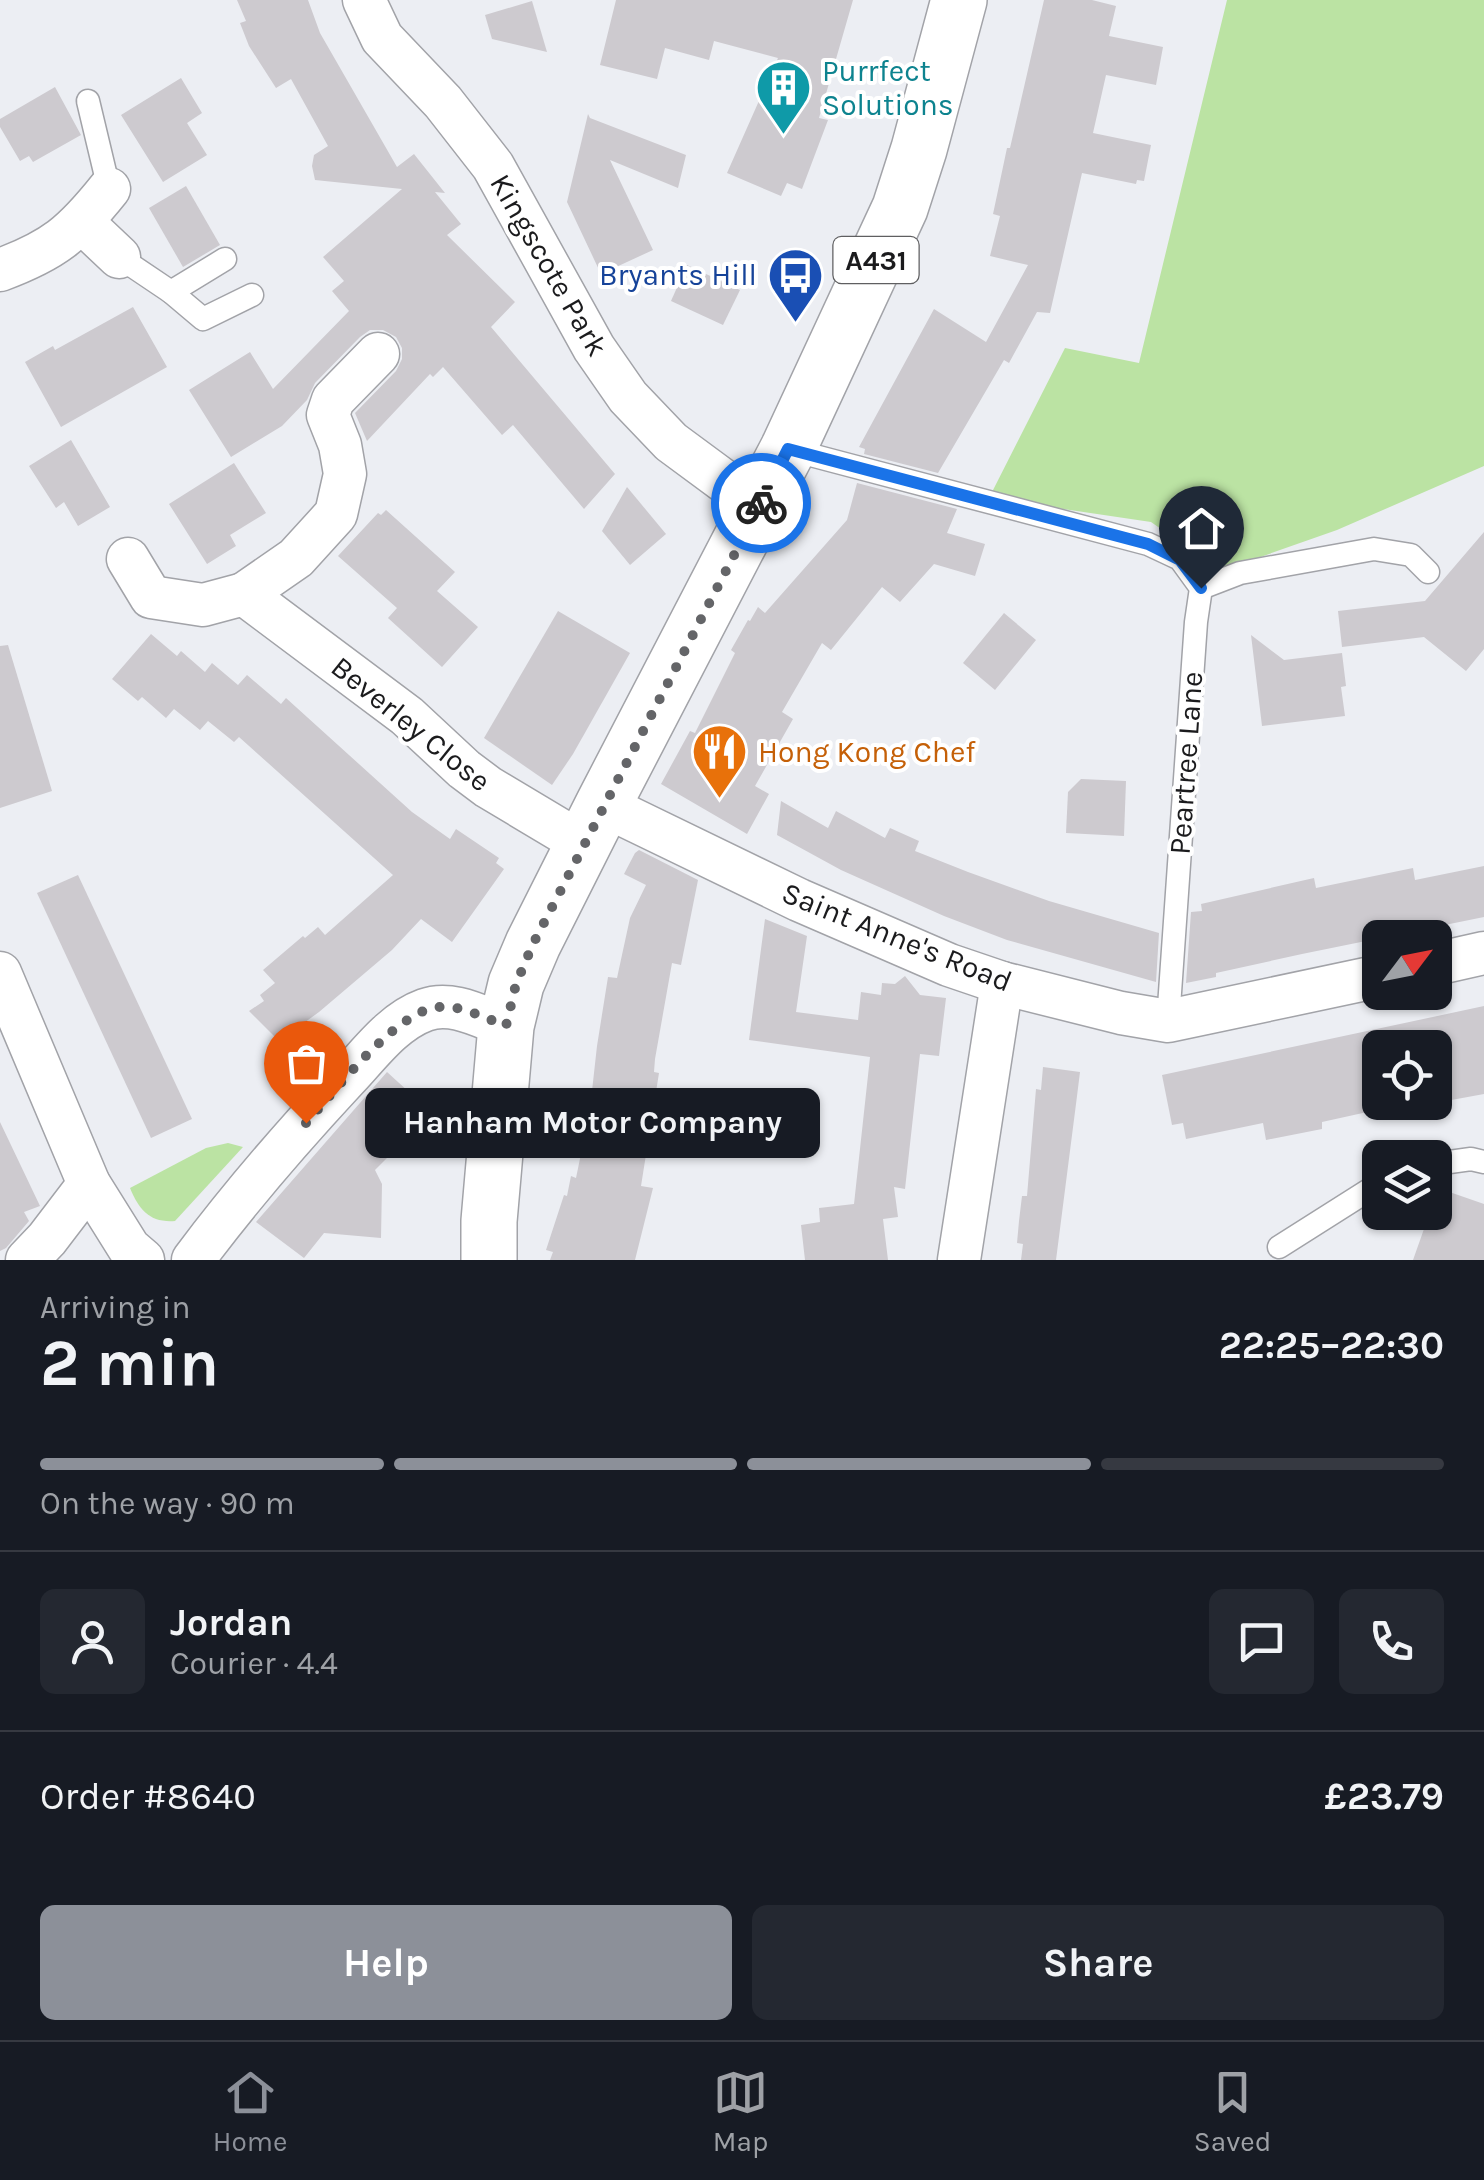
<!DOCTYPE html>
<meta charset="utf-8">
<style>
body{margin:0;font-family:Karla,sans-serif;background:#242831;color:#f1f3f6;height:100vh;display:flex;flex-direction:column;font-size:38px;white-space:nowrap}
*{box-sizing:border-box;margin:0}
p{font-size:32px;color:#9ea1a6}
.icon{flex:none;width:55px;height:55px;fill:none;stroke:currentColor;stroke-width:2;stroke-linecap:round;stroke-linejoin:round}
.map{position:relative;height:1260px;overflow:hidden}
.drawer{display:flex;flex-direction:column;background:#171b24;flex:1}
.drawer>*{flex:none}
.needle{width:65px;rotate:58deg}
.controls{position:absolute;left:1362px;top:920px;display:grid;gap:20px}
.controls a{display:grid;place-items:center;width:90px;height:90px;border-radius:15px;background:#171b24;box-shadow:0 2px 8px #0004;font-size:50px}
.pin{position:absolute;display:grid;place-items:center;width:85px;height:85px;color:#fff;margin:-102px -42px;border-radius:50% 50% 50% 0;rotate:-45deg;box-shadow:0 0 10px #0007}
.pin .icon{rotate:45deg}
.courier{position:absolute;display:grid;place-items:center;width:100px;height:100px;margin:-50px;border:8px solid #1a73e8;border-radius:50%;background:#fff;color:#222;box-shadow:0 2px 12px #0007}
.bubble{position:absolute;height:70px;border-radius:15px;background:#171b24;box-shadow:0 2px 8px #0004;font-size:32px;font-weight:700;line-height:70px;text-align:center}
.overview em{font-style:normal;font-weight:700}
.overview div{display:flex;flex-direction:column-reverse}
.overview{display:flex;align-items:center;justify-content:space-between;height:170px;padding:0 40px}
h1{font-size:65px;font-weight:700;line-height:75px}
.bar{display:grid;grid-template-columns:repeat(4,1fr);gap:15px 10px;align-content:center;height:120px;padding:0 40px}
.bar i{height:12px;border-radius:8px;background:#363941}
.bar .selected{background:#8c9099}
.bar p{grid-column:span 4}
.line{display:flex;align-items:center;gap:25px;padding:0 40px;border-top:2px solid #363941}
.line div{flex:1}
.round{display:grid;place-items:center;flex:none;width:105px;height:105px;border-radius:15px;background:#242831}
.primary-button{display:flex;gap:20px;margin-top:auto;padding:20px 40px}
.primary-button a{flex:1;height:115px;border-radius:15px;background:#8c9099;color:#fff;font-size:40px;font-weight:700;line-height:115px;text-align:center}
.primary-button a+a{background:#242831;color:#f1f3f6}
.menu{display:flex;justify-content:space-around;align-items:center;height:140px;border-top:2px solid #363941;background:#171b24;font-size:28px;color:#9ea1a6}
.menu a{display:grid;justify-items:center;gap:5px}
.menu .selected{color:#8c9099}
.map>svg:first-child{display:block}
.green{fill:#bbe3a3}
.building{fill:#cdcacf;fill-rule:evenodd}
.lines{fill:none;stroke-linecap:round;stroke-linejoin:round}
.service-casing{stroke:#a2a3a8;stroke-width:25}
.minor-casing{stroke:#a2a3a8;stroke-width:45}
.primary-casing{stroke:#a2a3a8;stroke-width:58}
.service{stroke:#fff;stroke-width:22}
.minor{stroke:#fff;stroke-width:42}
.primary{stroke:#fff;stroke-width:55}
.done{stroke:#646568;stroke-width:10;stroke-dasharray:0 18}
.route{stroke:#1a73e8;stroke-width:12}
.labels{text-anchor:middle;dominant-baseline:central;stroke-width:8;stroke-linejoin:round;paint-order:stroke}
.shield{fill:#fff;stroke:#5f5f61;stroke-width:2.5}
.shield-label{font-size:28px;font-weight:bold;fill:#1b1b1d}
.culture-label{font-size:30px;fill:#0d838f;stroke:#fff;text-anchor:start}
.street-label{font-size:30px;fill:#1b1b1d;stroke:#fff}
.transit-label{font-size:30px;fill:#164399;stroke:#fff;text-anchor:end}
.food-label{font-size:30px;fill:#c56008;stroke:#fff;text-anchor:start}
</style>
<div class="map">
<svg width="1484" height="1260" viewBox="0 0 1484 1260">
<rect width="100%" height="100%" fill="#eceef3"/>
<g class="green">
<path d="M1227 0H1484V466L1337 530 1212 574 1171 536 1151 522 989 498 1065 348 1139 363Z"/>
<path d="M228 1143 243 1147 175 1221C150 1223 139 1210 130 1188L206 1148Z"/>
</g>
<g class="building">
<path d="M237 0H308L320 33 397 167 414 154 445 193 435 192 461 224 447 235 515 302 491 327 615 474 584 509 513 425 502 435 443 367 433 377 430 374 367 441 355 413 396 371 402 359V348L396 337 383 330H370L360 337 315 383 307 400 282 426 231 457 189 390 250 352 273 389 349 311 332 291 344 281 323 257 402 189 315 180 312 166 314 155 328 146 291 79 276 88 249 46 240 23 246 21Z"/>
<path d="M616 0H853L819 118 828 120 802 189 787 183 781 196 727 173 778 58 714 41 709 60 665 48 657 79 600 65Z"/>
<path d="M1044 0H1092L1116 6 1109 36 1163 47 1156 85 1106 75 1093 133 1151 145 1144 181 1137 180 1136 184 1082 173 1050 313 1037 312 1009 363 1004 360 938 473 864 454 865 449 859 447 934 309 986 342 1028 265 990 256 1000 216 993 214 1007 148H1010Z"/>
<path d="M532 1 547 52 492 39 485 15Z"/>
<path d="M181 78 202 113 187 123 207 155 163 182 121 115Z"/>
<path d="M55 87 81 135 33 162 29 156 20 161 0 127V119Z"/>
<path d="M588 114 590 118 686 155 678 188 610 160 653 250 601 274 567 202Z"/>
<path d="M186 186 220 245 183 267 149 208Z"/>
<path d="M687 265 740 290 723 325 671 301Z"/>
<path d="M133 307 167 367 61 427 25 362 53 346 55 350Z"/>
<path d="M71 440 110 507 78 526 64 502 56 508 29 466Z"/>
<path d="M234 463 266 513 230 535 236 546 207 564 169 504Z"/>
<path d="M857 483 957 509 947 533 985 544 975 576 934 564 900 602 882 587 831 650 822 643 782 712 793 719 755 786 769 794 747 834 661 784 690 731 695 733 735 653 731 650 748 620 750 621 758 607 765 613 847 520Z"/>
<path d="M627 487 666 534 630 565 602 531Z"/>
<path d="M386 510 455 572 437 591 478 627 442 667 388 618 397 608 338 556 378 513 381 515Z"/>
<path d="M1484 532V649L1466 671 1424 637 1342 647 1338 611 1425 601Z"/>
<path d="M558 611 630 653 573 754 552 785 484 738Z"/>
<path d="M1004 613 1036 640 995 690 963 663Z"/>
<path d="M151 634 177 656 181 651 205 672 212 663 238 685 247 675 281 704 286 698 412 812 450 839 456 829 499 858 496 863 504 869 452 942 421 919 392 950 319 1012 279 1041 249 1011 264 1001 260 995 275 983 263 970 303 936 305 938 318 927 325 935 393 875 239 737 234 742 208 721 200 730 174 709 166 718 142 697 138 701 112 679Z"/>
<path d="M1251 635 1284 660 1342 653 1346 686 1341 687 1345 716 1262 726Z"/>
<path d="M8 645 52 791 0 808V646Z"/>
<path d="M1081 779 1126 781 1124 836 1066 833 1068 792Z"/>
<path d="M781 801 828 828 836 811 885 838 890 828 919 841 915 851 968 872 1049 901 1159 933 1156 982 1007 940 944 916 841 870 777 835Z"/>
<path d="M639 850 698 880 681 965 672 963 655 1059 654 1072 659 1073 641 1186 653 1188 635 1260H550L553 1252 546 1250 564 1195 567 1196 571 1176 576 1178 594 1091H592L597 1046 608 977 617 978 630 918 646 885 624 874 635 853Z"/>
<path d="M1484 866V917L1302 954 1216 973V977L1186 983 1191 912 1202 911 1201 904 1314 878 1316 888 1413 868 1415 880Z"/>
<path d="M78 875 192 1119 151 1138 37 893Z"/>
<path d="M765 919 807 936 796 1012 858 1020 861 992 881 995 882 983 895 984 905 976 920 995 946 998 939 1056 920 1054 905 1189 894 1187 898 1217 883 1219 888 1260H805L801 1225 820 1222 819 1208 854 1204 870 1057 749 1040Z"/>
<path d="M1484 1006V1094L1408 1108 1407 1105 1381 1111V1109L1322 1122V1129L1266 1140 1263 1123 1186 1139 1183 1123 1172 1125 1162 1075ZM1380 1048H1435V1102H1380Z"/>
<path d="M1043 1067 1080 1072 1076 1104 1056 1260H1021L1023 1244 1017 1243 1019 1221 1022 1196H1027L1036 1089 1041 1090Z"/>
<path d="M387 1072 432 1113 375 1170 382 1184 381 1238 324 1233 304 1258 256 1222Z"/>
<path d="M0 1122 40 1206 24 1212 29 1221 6 1248 0 1251Z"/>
<path d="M1438 1188 1484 1204V1260H1413L1430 1212H1435V1197Z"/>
</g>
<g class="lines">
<defs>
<g id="service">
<path d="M88 101 109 189"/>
<path d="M119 257 171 292 225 259"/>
<path d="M171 292 203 319 252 295"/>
<path d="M788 449 1148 544 1180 559 1201 588 1196 622 1168 1021"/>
<path d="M1201 588 1240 573 1374 549 1411 555 1428 572"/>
<path d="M1435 1164 1471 1159 1484 1162"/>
<path d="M1279 1247 1380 1183"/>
</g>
<g id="minor">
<path d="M364 0 382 38 443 102 493 166 594 348 628 397 671 442 759 507"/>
<path d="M82 222 119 257"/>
<path d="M0 270C54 250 73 234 109 189"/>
<path d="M128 559 151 597 203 605 244 594 407 716 464 769 488 787 585 845"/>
<path d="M244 594 296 558 336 514 345 474 340 445 328 415 333 400 378 354"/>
<path d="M603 805 799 900 949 965 1002 983 1121 1013 1168 1021 1380 976"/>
<path d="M1435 964 1484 953"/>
<path d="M0 973 89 1184 129 1248 143 1260"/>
<path d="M27 1260 47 1239 89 1184"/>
<path d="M193 1260C240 1197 292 1137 346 1079 369 1055 392 1022 425 1010 452 1000 481 1017 506 1026"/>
<path d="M959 1260 1002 983"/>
</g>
<path id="primary" d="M489 1260V1221L506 1026 516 984 533 944 603 805 788 449 900 208 919 149 959 0"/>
</defs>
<use href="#service" class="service-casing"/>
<use href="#minor" class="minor-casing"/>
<use href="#primary" class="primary-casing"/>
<use href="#service" class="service"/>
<use href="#minor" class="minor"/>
<use href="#primary" class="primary"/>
</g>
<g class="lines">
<path class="done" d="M306 1123C334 1092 397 1010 439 1007 461 1005 485 1018 506 1026L516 984 533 944 761 503"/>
<path class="route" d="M761 503 788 449 1148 544 1180 560 1201 588"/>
</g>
<defs>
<symbol id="building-pin" viewBox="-11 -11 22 30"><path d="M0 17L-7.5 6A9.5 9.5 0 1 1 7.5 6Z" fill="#0f9aa8" stroke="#fff"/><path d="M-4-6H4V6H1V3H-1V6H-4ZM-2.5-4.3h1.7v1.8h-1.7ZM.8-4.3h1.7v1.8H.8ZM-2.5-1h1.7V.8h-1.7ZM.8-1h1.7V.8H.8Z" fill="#fff"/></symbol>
<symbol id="bus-pin" viewBox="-11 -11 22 30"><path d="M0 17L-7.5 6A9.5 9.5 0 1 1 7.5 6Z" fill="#1a4fb4" stroke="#fff"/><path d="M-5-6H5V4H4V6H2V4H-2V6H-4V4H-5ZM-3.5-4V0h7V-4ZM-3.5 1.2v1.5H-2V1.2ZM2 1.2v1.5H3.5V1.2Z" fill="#fff"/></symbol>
<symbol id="restaurant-pin" viewBox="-11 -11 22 30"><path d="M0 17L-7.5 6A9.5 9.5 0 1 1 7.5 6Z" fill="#e8710a" stroke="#fff"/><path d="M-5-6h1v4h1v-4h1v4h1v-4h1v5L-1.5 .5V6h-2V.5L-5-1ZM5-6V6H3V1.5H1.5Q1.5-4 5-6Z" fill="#fff"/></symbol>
</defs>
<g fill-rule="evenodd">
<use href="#building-pin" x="752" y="56" width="63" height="86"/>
<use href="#bus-pin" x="764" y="244" width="63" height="86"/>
<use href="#restaurant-pin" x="688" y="720" width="63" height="86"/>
</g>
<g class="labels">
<rect class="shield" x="833.5" y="237" width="85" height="46" rx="8"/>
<g class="shield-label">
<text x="876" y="260">A431</text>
</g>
<g class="culture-label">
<text x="822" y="71">Purrfect<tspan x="822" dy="34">Solutions</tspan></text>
</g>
<g class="street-label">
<text transform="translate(549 265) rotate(60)">Kingscote Park</text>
<text transform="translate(411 724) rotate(39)">Beverley Close</text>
<text transform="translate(1186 763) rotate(-86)">Peartree Lane</text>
<text transform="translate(897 937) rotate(22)">Saint Anne's Road</text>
</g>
<g class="transit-label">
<text x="757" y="275">Bryants Hill</text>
</g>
<g class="food-label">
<text x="758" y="752">Hong Kong Chef</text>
</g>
</g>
</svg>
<div class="controls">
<a><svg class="needle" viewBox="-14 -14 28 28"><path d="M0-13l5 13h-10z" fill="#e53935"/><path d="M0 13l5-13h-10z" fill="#9ea1a6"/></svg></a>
<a><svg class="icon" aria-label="locate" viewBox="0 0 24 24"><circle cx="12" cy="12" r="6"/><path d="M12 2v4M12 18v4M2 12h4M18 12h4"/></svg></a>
<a><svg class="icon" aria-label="layers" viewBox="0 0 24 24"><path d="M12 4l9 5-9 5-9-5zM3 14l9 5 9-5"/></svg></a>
</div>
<div class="pin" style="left:306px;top:1123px;background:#ea580c"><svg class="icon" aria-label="bag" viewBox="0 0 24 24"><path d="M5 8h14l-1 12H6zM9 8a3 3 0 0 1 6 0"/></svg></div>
<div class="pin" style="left:1201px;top:588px;background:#1f2937"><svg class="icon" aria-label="home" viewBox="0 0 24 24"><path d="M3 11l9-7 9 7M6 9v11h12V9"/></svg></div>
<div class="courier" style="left:761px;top:503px"><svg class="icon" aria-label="bike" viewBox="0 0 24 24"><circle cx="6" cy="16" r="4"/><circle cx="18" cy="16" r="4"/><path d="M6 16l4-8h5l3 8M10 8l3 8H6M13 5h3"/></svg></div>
<div class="bubble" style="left:365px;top:1088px;width:455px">Hanham Motor Company</div>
</div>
<section class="drawer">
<div class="overview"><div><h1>2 min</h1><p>Arriving in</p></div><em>22:25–22:30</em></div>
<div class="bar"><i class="selected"></i><i class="selected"></i><i class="selected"></i><i></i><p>On the way · 90 m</p></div>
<div class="line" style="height:180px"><a class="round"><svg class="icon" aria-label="person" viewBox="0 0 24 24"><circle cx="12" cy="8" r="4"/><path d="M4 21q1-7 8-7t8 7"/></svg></a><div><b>Jordan</b><p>Courier · 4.4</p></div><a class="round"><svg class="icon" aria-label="chat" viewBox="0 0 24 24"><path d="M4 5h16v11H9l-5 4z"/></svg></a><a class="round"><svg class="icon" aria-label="phone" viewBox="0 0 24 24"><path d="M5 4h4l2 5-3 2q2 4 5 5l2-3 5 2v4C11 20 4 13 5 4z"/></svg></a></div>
<div class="line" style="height:130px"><div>Order #8640</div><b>£23.79</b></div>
<div class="primary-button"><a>Help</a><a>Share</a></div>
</section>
<nav class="menu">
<a class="selected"><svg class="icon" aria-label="home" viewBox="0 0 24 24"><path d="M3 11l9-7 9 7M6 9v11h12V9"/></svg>Home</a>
<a><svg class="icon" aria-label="map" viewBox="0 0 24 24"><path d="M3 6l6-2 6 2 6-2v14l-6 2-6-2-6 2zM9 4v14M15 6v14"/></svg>Map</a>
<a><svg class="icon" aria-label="saved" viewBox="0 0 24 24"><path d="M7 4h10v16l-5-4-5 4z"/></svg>Saved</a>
</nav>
